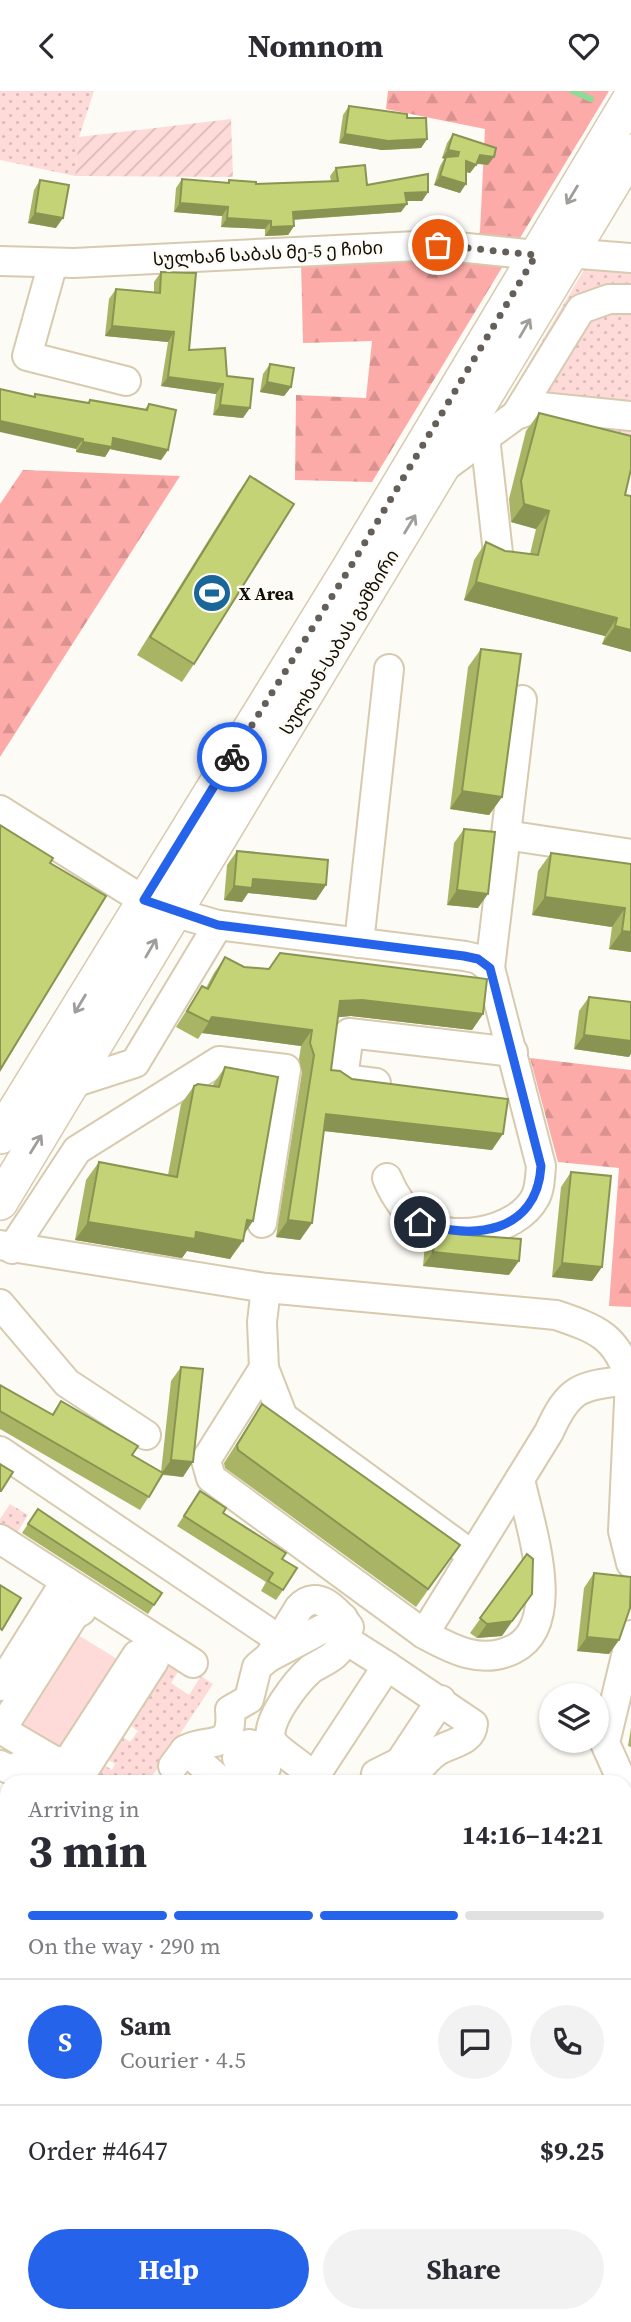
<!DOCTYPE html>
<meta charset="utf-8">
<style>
body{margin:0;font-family:"Source Serif 4","Noto Sans Georgian",serif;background:#f2f2f3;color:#2b2b33;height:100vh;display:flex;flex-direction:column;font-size:26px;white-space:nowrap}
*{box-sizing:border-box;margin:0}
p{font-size:23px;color:#7c7c81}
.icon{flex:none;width:38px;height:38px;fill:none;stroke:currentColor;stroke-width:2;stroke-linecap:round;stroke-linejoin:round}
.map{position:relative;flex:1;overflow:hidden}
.details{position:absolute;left:0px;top:1684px;width:632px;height:548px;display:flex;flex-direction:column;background:#fff;border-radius:21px 21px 0 0;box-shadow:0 2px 5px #0004}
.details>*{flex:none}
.buttons{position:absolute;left:539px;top:1592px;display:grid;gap:14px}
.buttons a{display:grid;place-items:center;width:70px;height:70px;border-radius:50%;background:#fff;box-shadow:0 2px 5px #0004;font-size:35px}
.pin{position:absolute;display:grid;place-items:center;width:60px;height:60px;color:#fff;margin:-30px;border:4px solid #fff;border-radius:50%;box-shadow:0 2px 7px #0007}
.courier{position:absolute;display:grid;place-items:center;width:70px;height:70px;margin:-35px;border:5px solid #2563eb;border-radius:50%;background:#fff;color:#222;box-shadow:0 2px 9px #0007}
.head em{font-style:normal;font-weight:700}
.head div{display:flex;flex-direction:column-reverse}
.head{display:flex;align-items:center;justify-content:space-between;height:119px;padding:0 28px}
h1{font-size:46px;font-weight:700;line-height:52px}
.bar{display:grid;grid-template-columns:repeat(4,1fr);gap:10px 7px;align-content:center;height:84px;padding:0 28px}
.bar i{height:9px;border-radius:5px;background:#e1e1e2}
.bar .current{background:#2563eb}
.bar p{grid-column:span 4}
.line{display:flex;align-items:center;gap:18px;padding:0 28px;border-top:2px solid #e1e1e2}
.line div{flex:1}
.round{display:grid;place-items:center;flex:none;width:74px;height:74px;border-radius:37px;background:#f2f2f3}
.button{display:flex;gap:14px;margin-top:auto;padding:14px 28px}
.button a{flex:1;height:80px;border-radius:42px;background:#2563eb;color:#fff;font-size:28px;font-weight:700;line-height:80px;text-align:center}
.button a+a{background:#f2f2f3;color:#2b2b33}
header{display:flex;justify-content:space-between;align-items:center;height:91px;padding:0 28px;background:#fff;font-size:32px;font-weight:700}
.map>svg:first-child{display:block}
.grass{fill:url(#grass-dots)}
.forest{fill:url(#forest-firs)}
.garden{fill:url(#garden-furrows)}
.pitch{fill:#fedbd9}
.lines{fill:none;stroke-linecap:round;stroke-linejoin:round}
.stream{stroke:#8ddb99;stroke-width:6}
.minor-casing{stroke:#d7caaf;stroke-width:32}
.major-casing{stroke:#d7caaf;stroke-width:38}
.path{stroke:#a19e97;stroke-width:3.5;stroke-dasharray:3.5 3.5;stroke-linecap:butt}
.minor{stroke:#fff;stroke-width:28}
.major{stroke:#fff;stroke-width:35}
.wall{fill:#a9b565}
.shaded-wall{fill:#899452}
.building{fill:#c4d375;stroke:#899452;stroke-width:2}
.oneway{stroke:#a09e9b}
.done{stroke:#646059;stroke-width:7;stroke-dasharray:0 12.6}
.route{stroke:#2563eb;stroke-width:9}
.labels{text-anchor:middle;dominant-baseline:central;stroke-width:5;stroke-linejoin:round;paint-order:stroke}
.street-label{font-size:18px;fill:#120d05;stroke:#fdfbf5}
.poi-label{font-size:18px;font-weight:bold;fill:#120d05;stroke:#fdfbf5;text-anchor:start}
</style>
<header><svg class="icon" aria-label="back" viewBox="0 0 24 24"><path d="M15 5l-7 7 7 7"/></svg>Nomnom<svg class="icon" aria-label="heart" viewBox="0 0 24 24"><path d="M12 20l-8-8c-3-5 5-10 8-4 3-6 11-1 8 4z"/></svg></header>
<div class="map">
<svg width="631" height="2231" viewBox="0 0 631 2231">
<defs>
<pattern id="grass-dots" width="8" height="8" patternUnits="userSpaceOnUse" patternTransform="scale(1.75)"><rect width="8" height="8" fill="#fedbd9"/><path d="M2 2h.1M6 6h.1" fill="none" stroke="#d9bbb9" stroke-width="1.8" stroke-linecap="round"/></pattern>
<pattern id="forest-firs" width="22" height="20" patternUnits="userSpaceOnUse" patternTransform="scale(1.75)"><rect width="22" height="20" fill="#fdaba8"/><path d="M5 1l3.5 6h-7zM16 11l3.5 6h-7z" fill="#d8928f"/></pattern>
<pattern id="garden-furrows" width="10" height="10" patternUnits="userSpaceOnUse" patternTransform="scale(1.75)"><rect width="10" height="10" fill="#fedbd9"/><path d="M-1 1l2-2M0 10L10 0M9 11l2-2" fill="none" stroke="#d9bbb9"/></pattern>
</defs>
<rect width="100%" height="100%" fill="#fdfbf5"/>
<g class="grass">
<path d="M0 0H94L79 46 75 85 0 69Z"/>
<path d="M588 172 631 176V349L502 318Z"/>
<path d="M10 1413 28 1424 15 1445 0 1435V1428Z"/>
<path d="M164 1566 183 1573 171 1592 189 1604 201 1585 213 1593 149 1690H85L98 1670 112 1679 115 1673 101 1664 116 1641 130 1651 138 1640 124 1630Z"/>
<path d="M631 1818V2101L625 2113V1828Z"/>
<path d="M7 1964V2031L0 2033V1966Z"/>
</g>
<g class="forest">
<path d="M388 0H609L372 391 295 389 296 304 366 307 372 250 303 252 301 170 469 167 480 140 485 38 386 18Z"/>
<path d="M23 379 180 385 0 666V413Z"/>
<path d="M530 967 631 979V1216L609 1215 619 1077 558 1071Z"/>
</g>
<g class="garden">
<path d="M231 28 233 86 75 85 79 46Z"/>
<path d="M168 2224H256L258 2231H170Z"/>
<path d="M491 2224H544V2231H493Z"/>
</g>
<path class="pitch" d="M67 1537 117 1568 56 1667 6 1636Z"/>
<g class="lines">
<path class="stream" d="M572 0 591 8"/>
<defs>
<g id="minor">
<path d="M0 170 74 172 438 154 536 164 568 162 631 167"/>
<path d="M53 172 27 265 126 290"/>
<path d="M516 324 581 218 609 208H631"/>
<path d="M485 346 498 462"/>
<path d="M446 375 516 324 541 316 631 325"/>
<path d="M0 719 143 809 173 821 218 834 465 865 478 868 490 877 541 1075C540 1086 540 1098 535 1107 516 1142 449 1153 418 1130 403 1118 394 1104 387 1087"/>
<path d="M506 744 631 763"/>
<path d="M359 852 389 578"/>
<path d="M490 877 522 609"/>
<path d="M73 992 135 972 218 834"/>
<path d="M376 992 343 988 349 942 513 961"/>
<path d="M0 1154 266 1197 556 1224C597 1238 617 1245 630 1289L623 1440 631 1472"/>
<path d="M12 1158 77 1059 219 970 286 978 262 1132"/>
<path d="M266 1197 262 1231 264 1277 283 1326 472 1464"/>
<path d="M0 1213 67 1292 146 1344"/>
<path d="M264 1277 206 1369 211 1387 424 1543C453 1559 482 1574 514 1558 565 1532 529 1432 520 1388"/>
<path d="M0 1360 280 1549"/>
<path d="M0 1448 193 1572"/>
<path d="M424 1543 549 1341C570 1294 582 1295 630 1289"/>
<path d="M271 1565 343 1527"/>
<path d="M387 1575 473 1633C472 1652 448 1652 436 1661 425 1669 417 1680 410 1690"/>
<path d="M0 1595 65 1491"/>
<path d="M185 1659 221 1690"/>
<path d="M0 1674 11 1679C23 1675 30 1661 43 1673V1686L49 1690"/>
<path d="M173 1675 185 1659C208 1646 234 1662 230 1619L249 1608 257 1576 269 1566 299 1517C317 1497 337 1519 349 1536 346 1547 343 1556 334 1564 327 1570 318 1573 311 1578 298 1589 266 1629 271 1647 275 1661 304 1672 313 1688L311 1690"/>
<path d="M264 1679 252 1683 243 1680 237 1667 241 1658 249 1653 263 1656 267 1666 266 1677"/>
<path d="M313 1688 387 1575 346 1549"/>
<path d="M77 1690 154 1570 147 1561 137 1564 67 1672 53 1669 7 1642 4 1638 8 1628 74 1524 81 1520"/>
<path d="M375 1690 376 1683 400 1671 441 1609"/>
<path d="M622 1690 605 1652 631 1544"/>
<path d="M0 1795 7 1800"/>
<path d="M0 1856 7 1875"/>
<path d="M0 2153 7 2151"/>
<path d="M625 2165 631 2153"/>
<path d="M153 2224 155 2231"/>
<path d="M590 2231 594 2224"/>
</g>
<g id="major">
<path d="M0 1045 351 475 631 7"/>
<path d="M0 1111 631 61"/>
</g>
</defs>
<use href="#minor" class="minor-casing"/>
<use href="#major" class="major-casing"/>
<path class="path" d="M264 2224 266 2231"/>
<use href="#minor" class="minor"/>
<use href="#major" class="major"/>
</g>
<g class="wall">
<path d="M349 15 407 27 427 48 421 57 382 59 339 52 343 24Z"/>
<path d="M453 43 488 74 477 73 470 82 466 81 460 102 434 94 440 75 444 68 442 67 447 52Z"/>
<path d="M336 77 367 94 428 101 422 110H406L401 121 293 129 294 135 288 144 265 145V138L221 136 222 125 174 121 176 97 182 88 227 92 229 89 256 93 331 90 330 85Z"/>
<path d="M40 89 56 137 28 132 34 99Z"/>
<path d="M161 181 189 259 227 285 243 327 213 324 216 303 161 295 168 251 105 245 109 208 116 198 154 202V191Z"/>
<path d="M270 273 291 296 284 305 260 301 263 283Z"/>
<path d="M35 303 88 312 90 309 145 318 149 313 168 359 161 369 110 358 105 366 76 361V358L33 306Z"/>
<path d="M539 322 625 404 631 561 602 553 605 545 464 509 474 469 486 451 505 460 530 463 536 438 511 431 509 408 526 340Z"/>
<path d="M250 385 194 573 182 591 137 564 237 403Z"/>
<path d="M481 558 502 706 489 724 450 718 468 576Z"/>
<path d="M464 738 478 817 447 814 454 752Z"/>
<path d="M237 760 326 794 316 809 248 802 242 811 224 809 227 774Z"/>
<path d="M551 762 631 773V861L609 858 612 836 532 824 538 780Z"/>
<path d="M225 866 244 876 483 923 472 939 351 925 338 926 331 979 352 988 492 1059 324 1040 312 1132 300 1149 276 1146 302 981 299 968 301 955 202 942 198 948 176 936 202 895 206 897 214 882Z"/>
<path d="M589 906 629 966 574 958 579 920Z"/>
<path d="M225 976 244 1143 230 1168 187 1160 182 1167 75 1149 86 1089 99 1071 168 1084 181 1013 194 995H212Z"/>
<path d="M571 1081 602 1176 592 1190 552 1186 561 1096Z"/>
<path d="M435 1138 455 1143 509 1184 423 1175 425 1153Z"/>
<path d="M181 1276 183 1386 163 1384 140 1419 0 1338V1294L52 1323 61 1310 132 1364 161 1381 171 1290Z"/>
<path d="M262 1313 460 1454 416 1516 225 1377 224 1372Z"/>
<path d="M200 1400 223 1422 282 1468 283 1499 276 1509 261 1500 266 1491 177 1435Z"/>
<path d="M38 1418 154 1514 148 1523 22 1442Z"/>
<path d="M527 1463 502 1545 477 1547 470 1542Z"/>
<path d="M594 1482 619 1549 609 1563 577 1560 584 1497Z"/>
<path d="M631 1637V1656L628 1655Z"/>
<path d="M70 2224H106L100 2231H72Z"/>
<path d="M347 2224H480L482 2231H349Z"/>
</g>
<g class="shaded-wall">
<path d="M345 43 427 48 421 57 382 59 339 52Z"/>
<path d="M448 59 459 61 453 69 442 67Z"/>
<path d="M480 64 494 66 488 74 474 72Z"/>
<path d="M466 70 476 74 470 82 460 79Z"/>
<path d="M440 85 466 93 460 102 434 94Z"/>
<path d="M428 101 422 110H399L405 102Z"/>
<path d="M180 112 228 116 222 125 174 121Z"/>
<path d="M407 113 401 121 287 129 293 121Z"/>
<path d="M35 122 63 127 56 137 28 132Z"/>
<path d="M227 127 271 130 265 138 221 136Z"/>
<path d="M294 135 288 144 265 145 271 136Z"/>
<path d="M112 235 174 241 168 251 105 245Z"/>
<path d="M168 286 223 293 216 303 161 295Z"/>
<path d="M267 291 291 296 284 305 260 301Z"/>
<path d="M220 314 250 317 243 327 213 324Z"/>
<path d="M0 330 83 348 76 358 0 341Z"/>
<path d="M113 347 168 359 161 369 110 358 105 366 76 361 83 351Z"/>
<path d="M524 413 549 420 536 438 511 431Z"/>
<path d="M476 491 617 527 605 545 464 509Z"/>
<path d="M615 535 631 539V561L602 553Z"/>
<path d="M462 700 502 706 489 724 450 718Z"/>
<path d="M253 788 326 794 316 809 248 802 242 811 224 809 234 795Z"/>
<path d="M457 799 488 803 478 817 447 814Z"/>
<path d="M545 806 625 817 612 836 532 824Z"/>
<path d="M622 840 631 841V861L609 858Z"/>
<path d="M362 909 483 923 472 939 351 925 329 927 340 910Z"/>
<path d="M212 926 312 939 301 955 202 942Z"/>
<path d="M584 944 631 950V963L629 966 574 958Z"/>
<path d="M326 1023 503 1043 492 1059 315 1039Z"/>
<path d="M247 1129 253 1130 241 1148Z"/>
<path d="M288 1129 312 1132 300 1149 276 1146Z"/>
<path d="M88 1131 196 1141 243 1150 230 1168 187 1160 182 1167 75 1149Z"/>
<path d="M433 1161 519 1170 509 1184 423 1175Z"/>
<path d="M562 1172 602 1176 592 1190 552 1186Z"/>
<path d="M171 1369 193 1371 183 1386 161 1383Z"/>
<path d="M532 1503 502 1545 477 1547 487 1533Z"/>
<path d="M587 1546 619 1549 609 1563 577 1560Z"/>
<path d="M7 1913 2 1922 0 1923V1916Z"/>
<path d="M7 2080V2102L0 2105V2082Z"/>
<path d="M7 2198V2208L0 2210V2200Z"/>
<path d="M92 2224H106L100 2231H81L84 2227Z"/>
</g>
<g class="building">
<path d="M349 15 407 23V27H426L427 48 388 50 345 43Z"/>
<path d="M453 43 496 57 494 66 480 64 476 74 466 70V93L440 85 446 66 458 65 459 61 448 59Z"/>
<path d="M365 74 367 94 428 83V101L405 102 407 113 293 121 294 135 271 136V130L227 127 228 116 180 112 182 88 229 92V89L256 91V93L338 90 336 77Z"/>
<path d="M40 89 69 94 63 127 35 122Z"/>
<path d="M161 181 196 182 189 259 225 257 227 285 253 288 250 317 220 314 223 293 168 286 174 241 112 235 116 198 160 202Z"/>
<path d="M270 273 294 277 291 296 267 291Z"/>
<path d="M0 298 35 306V303L89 312 90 309 147 319 149 313 176 319 168 359 113 347 112 356 83 351V348L0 330Z"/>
<path d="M539 322 631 345V378L625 404 631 405V539L615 535 617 527 476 491 486 451 505 460 538 464 549 420 524 413 521 390Z"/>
<path d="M250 385 294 413 194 573 150 546Z"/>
<path d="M481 558 521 563 502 706 462 700Z"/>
<path d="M0 734 53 767 50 772 106 805 0 979Z"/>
<path d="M464 738 495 741 488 803 457 799Z"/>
<path d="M237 760 328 769 326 794 253 788 252 797 234 795Z"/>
<path d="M551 762 631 773V841L622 840 625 817 545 806Z"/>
<path d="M280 862 487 888 483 923 362 909 340 910 331 979 340 980 352 988 508 1008 503 1043 326 1023 312 1132 288 1129 314 964 310 952 312 939 212 926 209 931 187 920 202 895 208 898 225 866 244 876 269 878Z"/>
<path d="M589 906 631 911V950L584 944Z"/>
<path d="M225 976 278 986 253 1130 247 1129 243 1150 196 1141 195 1148 88 1131 99 1071 177 1086 194 995 198 993 219 996Z"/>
<path d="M571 1081 611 1085 602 1176 562 1172Z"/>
<path d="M435 1138 455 1143 521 1148 519 1170 433 1161Z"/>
<path d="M181 1276 203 1278 193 1371 171 1369Z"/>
<path d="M0 1294 53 1324 61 1310 138 1355 132 1364 163 1382 149 1406 0 1320Z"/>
<path d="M262 1313 460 1454 428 1498 238 1359 237 1354Z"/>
<path d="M0 1373 13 1381 1 1400H0Z"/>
<path d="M200 1400 226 1417 223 1422 286 1462 282 1468 297 1477 283 1499 268 1490 273 1482 184 1425Z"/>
<path d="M38 1418 162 1502 154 1514 28 1433Z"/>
<path d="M527 1463 533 1468 532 1503 512 1530 487 1533 480 1527Z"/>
<path d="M594 1482 631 1486 630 1517 619 1549 587 1546Z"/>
<path d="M0 1494 21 1507 2 1539 0 1537Z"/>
<path d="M0 1891 7 1908V1913L0 1916Z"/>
<path d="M7 2042V2080L0 2082V2044Z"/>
<path d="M7 2168V2198L0 2200V2170Z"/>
<path d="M365 2224H480L482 2231H367Z"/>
</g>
<defs><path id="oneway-shaft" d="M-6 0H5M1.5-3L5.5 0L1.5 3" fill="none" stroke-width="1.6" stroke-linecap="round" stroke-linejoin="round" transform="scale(1.75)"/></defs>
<g class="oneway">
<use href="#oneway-shaft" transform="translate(572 104) rotate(121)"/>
<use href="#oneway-shaft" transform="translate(525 237) rotate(-60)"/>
<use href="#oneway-shaft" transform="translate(410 433) rotate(-59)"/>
<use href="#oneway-shaft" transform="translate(151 857) rotate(-60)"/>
<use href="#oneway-shaft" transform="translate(80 913) rotate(121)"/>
<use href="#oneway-shaft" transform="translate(36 1053) rotate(-58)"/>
</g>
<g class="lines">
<path class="done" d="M232 666 351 475 536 164 438 154"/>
<path class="route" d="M232 666 144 809 218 834 464 865 478 868 490 877 541 1075C537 1143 471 1150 420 1131"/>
</g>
<defs>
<symbol id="stadium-disc" viewBox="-11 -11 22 22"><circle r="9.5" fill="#196699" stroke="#fdfbf5"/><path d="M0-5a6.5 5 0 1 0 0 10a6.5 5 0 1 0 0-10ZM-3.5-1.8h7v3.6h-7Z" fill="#fff"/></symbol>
</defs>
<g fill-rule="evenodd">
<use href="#stadium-disc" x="190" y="480" width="44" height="44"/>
</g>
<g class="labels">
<g class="street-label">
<text transform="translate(268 162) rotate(-3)">სულხან საბას მე-5 ე ჩიხი</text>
<text transform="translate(339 551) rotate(-59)">სულხან-საბას გამზირი</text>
</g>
<g class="poi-label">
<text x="239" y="502">X Area</text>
</g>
</g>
</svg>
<div class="buttons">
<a><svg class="icon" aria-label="layers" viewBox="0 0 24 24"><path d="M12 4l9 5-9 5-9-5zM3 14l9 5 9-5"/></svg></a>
</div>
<div class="pin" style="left:438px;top:154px;background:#ea580c"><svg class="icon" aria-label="bag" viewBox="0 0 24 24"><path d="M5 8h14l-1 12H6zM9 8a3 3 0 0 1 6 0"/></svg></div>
<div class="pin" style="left:420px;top:1131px;background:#1f2937"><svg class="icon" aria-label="home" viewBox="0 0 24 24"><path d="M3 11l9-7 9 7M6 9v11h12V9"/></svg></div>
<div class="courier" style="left:232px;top:666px"><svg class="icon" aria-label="bike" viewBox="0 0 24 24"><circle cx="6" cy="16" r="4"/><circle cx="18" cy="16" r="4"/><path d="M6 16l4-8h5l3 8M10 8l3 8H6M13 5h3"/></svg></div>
<section class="details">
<div class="head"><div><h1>3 min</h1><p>Arriving in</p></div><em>14:16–14:21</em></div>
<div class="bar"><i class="current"></i><i class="current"></i><i class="current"></i><i></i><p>On the way · 290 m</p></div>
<div class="line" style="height:126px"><b class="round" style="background:#2563eb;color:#fff">S</b><div><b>Sam</b><p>Courier · 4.5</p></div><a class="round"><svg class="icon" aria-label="chat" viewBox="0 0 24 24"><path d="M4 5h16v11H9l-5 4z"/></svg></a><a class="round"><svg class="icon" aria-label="phone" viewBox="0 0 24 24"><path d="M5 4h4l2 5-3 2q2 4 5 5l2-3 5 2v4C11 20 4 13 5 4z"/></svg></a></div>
<div class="line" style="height:91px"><div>Order #4647</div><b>$9.25</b></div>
<div class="button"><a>Help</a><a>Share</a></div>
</section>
</div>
